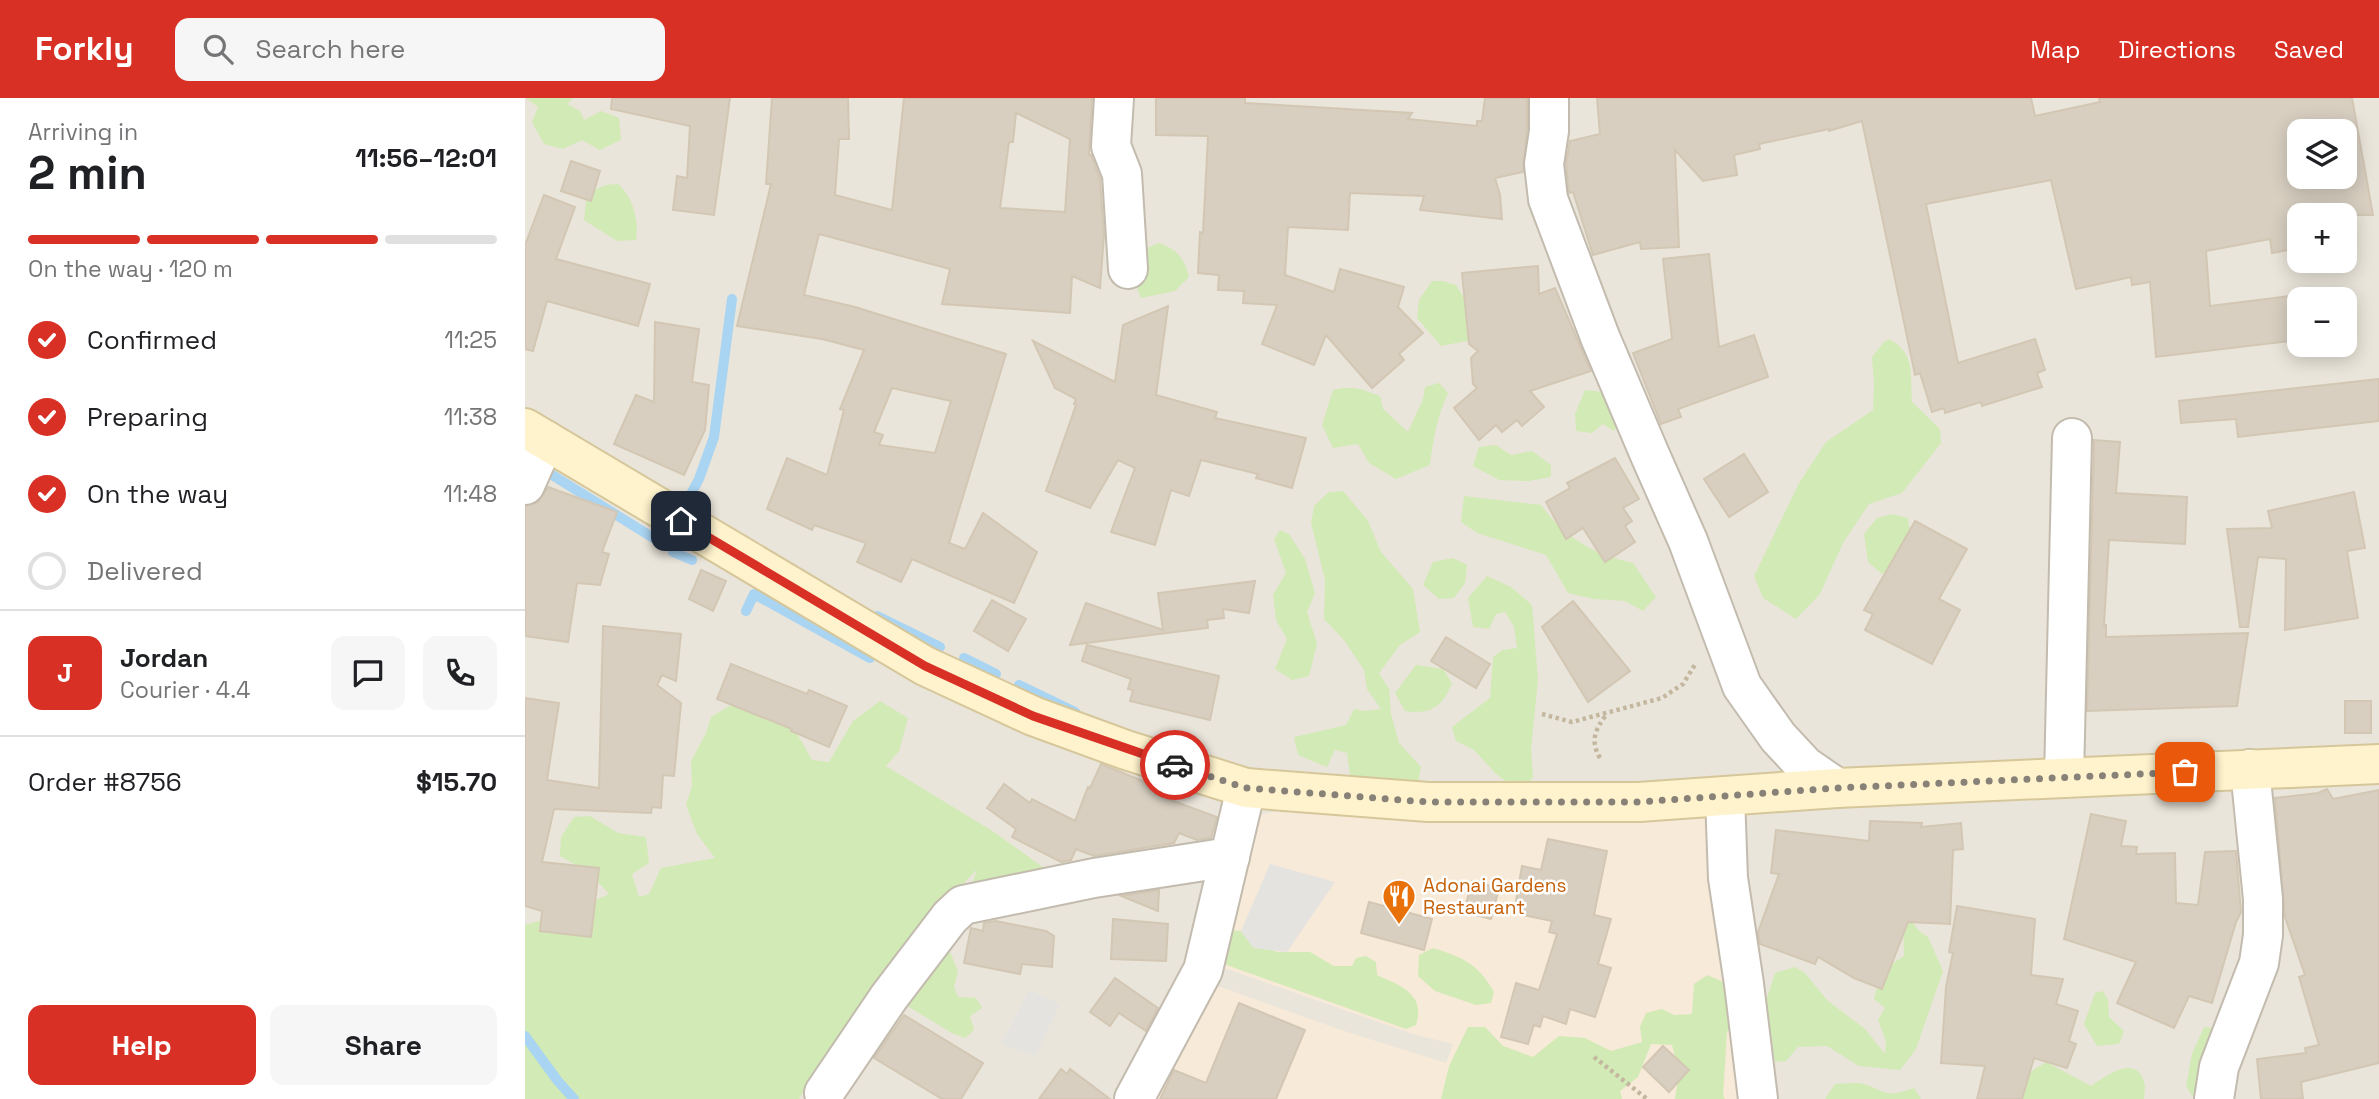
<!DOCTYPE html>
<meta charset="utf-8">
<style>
body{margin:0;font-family:"Space Grotesk",sans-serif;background:#f6f6f6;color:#202124;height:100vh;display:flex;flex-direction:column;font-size:26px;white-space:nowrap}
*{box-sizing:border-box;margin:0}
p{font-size:23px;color:#757577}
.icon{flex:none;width:38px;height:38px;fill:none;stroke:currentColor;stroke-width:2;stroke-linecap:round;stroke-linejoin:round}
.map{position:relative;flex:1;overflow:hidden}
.drawer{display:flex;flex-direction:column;background:#fff;width:525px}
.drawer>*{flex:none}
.controls{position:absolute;left:1762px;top:21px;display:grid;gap:14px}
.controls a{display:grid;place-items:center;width:70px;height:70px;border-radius:14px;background:#fff;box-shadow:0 4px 18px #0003;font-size:35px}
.pin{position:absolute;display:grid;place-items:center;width:60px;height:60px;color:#fff;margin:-30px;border-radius:14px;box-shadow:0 4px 10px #0006}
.courier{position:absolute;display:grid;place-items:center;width:70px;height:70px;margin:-35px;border:5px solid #d93025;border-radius:50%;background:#fff;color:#222;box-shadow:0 2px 9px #0007}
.head em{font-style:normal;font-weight:800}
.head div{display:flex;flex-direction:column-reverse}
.head{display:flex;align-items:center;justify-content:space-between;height:119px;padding:0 28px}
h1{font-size:46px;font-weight:800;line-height:52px}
.bar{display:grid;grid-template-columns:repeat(4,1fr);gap:10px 7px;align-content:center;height:84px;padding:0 28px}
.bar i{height:9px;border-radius:5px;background:#e0e0e0}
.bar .selected{background:#d93025}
.bar p{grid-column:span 4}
.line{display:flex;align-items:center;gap:18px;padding:0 28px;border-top:2px solid #e0e0e0}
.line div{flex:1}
.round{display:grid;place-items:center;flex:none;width:74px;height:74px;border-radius:14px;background:#f6f6f6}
ol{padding:0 28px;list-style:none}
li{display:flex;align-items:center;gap:21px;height:77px}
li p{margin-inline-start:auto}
li .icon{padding:7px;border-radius:50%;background:#d93025;color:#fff;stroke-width:4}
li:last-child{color:#757577}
li i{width:38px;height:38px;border:4px solid #e0e0e0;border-radius:50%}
.button{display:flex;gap:14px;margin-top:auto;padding:14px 28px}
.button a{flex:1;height:80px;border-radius:14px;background:#d93025;color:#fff;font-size:28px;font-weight:800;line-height:80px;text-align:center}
.button a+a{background:#f6f6f6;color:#202124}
header{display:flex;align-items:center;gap:42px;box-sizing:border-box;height:98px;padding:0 35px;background:#d93025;color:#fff}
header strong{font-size:33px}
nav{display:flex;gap:38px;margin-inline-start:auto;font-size:24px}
.search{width:490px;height:63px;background:#f6f6f6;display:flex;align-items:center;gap:18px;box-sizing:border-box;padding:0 24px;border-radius:14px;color:#757577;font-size:26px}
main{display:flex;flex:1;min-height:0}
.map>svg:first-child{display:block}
.residential{fill:#eae5da;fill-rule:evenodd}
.commercial{fill:#f7ead8}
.green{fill:#d2eab5}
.parking{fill:#e5e3e0}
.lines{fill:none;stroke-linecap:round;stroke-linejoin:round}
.stream{stroke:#a9d4f2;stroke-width:10}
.building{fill:#d8cfc1;stroke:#d3c7b4;stroke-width:2;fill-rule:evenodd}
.street-casing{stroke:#c2bbae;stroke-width:42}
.secondary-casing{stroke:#d6c79b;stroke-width:42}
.path{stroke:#c4b79f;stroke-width:4.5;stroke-dasharray:3.5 3.5;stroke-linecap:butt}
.street{stroke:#fff;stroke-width:38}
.secondary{stroke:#fff3cd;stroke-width:38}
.done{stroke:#878178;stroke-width:7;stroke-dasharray:0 12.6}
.route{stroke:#d93025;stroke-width:9}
.labels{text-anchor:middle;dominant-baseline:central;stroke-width:5;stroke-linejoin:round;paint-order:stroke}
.food-label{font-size:19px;fill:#c56008;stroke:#fff;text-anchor:start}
</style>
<header>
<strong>Forkly</strong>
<div class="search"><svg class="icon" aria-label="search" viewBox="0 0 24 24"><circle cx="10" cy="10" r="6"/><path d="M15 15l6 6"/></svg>Search here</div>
<nav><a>Map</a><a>Directions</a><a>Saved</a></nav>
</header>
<main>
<section class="drawer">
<div class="head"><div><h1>2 min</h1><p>Arriving in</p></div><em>11:56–12:01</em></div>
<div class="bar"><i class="selected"></i><i class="selected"></i><i class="selected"></i><i></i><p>On the way · 120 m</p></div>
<ol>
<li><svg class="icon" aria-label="check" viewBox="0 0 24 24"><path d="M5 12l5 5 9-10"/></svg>Confirmed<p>11:25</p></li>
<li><svg class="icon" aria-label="check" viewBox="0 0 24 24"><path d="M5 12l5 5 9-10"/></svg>Preparing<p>11:38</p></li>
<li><svg class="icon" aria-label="check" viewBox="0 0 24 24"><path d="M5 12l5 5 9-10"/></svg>On the way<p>11:48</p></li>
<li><i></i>Delivered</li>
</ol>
<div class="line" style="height:126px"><b class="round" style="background:#d93025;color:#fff">J</b><div><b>Jordan</b><p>Courier · 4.4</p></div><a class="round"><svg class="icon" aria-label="chat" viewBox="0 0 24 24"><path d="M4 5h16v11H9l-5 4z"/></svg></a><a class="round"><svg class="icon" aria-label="phone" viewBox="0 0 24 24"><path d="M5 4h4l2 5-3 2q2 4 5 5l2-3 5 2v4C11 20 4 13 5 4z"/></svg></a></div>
<div class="line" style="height:91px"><div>Order #8756</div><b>$15.70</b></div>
<div class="button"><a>Help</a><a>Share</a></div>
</section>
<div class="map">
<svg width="1854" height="1001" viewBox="0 0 1854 1001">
<rect width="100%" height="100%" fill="#f6f3ec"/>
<path class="residential" d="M0 0H1854V1001H0ZM1774 33H1820V79H1774ZM1774 117H1820V163H1774ZM1774 201H1820V247H1774Z"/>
<path class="commercial" d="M760 711 1170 717 1187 723 1223 1001H619L684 885 825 935 921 965 928 946 891 937 696 869 732 718Z"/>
<g class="green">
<path d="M1 0H48L42 6 55 13 59 22 76 13 94 20 96 42 75 52 57 42 38 51 19 46 7 24 13 9Z"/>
<path d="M93 86C108 99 114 123 111 142L92 143 59 122 62 95 81 87Z"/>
<path d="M634 145C652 151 660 161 664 179L650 193 616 200 608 180 613 154Z"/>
<path d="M907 183H918L931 187 951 219 947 242 916 248 892 220 894 202Z"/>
<path d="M1364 241C1391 255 1385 277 1387 304L1415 331 1416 345 1377 395 1344 406 1318 445 1295 496 1271 521 1238 500 1229 478 1274 385 1301 344 1348 312 1349 285 1347 259 1358 245Z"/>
<path d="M914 285 923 295C912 319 908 342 905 367L871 381 844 365 833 346 808 350 797 327 808 292C829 287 835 291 855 298L858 311 883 334 898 301 900 289Z"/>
<path d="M1060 292 1078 294 1093 325 1089 333 1078 326 1067 335 1051 333 1050 316Z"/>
<path d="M971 347 986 357 1007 353 1026 367V379L1004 383 974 382 948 368 954 349Z"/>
<path d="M818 393 843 423 856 454 888 491 895 534 875 547 854 575 864 591 866 616 874 645 896 669 893 687 834 682 825 677 822 655 810 652 802 669 773 657 769 639 821 627 829 611 840 613 856 611 842 591 839 572 819 542 799 521 800 482 786 425 789 408 804 394Z"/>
<path d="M939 398 1016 407C1040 440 1068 456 1108 465L1131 499 1118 513 1100 503 1069 501 1043 495 1021 457 952 435 936 424Z"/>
<path d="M1368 416 1383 420 1386 443 1369 467 1357 476 1343 464 1339 436 1352 420Z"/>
<path d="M755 432 764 436 780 461 790 495 782 514 792 546 784 578 767 582 750 571 762 541 751 522 748 497 761 475 749 441Z"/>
<path d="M928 460 942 467 940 485 929 500 914 501 898 487 908 464Z"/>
<path d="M962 478 986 489 1007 507 1013 582 1006 651 1008 679 996 695 971 676 949 652 931 643 927 629 965 600 968 559 977 552 992 550 989 529 980 514 971 516 964 531 948 529 943 500Z"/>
<path d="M891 567 918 571 927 585C918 608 906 617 880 613L870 595Z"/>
<path d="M223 597 262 618 287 662 304 664 328 623 355 603 383 620 374 653 361 668 469 734 530 778 444 795 452 771 429 796 284 984 274 1001H0V827L45 814 84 796 65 775 35 758 36 739 49 719 65 718 93 735 121 739 124 765 107 776 114 799 124 796 136 770 190 760 172 736 161 707 167 688 166 663 181 635 186 619Z"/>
<path d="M1384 820 1395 834 1403 839 1418 873 1391 951 1375 972 1334 968 1302 948 1273 949 1261 963 1250 964 1241 903 1250 875 1270 869 1280 875 1302 902 1340 931 1360 956 1361 943 1353 922 1360 910 1349 901 1356 873 1379 858 1378 821Z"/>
<path d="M700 832 716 833 722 840 752 854H785L809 868H827L831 860 841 858 851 864 852 877C876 888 901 896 891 927L881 931 696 865Z"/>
<path d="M908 850C939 860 952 865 969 894L966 905 951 907 910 893 893 878 894 857Z"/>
<path d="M424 852 433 873 429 889 433 899 451 900 457 910 445 918 449 932 440 940 427 935 384 909 383 894Z"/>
<path d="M1182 877 1201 885 1214 921 1202 934 1198 998 1200 1001H1150L1154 974 1147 947 1126 946 1113 979 1095 993 1097 1001H916L924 968 943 929H960L978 948 1008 959 1034 938 1060 940 1086 953 1117 944 1115 929 1121 915 1137 911 1149 917 1167 916 1169 886Z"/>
<path d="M1578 893 1583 902 1584 919 1599 933 1594 946 1572 948 1559 926 1570 895Z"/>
<path d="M1679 929 1687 930 1690 939 1675 994 1667 998 1661 988 1667 956Z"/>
<path d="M1521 964 1566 988C1580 979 1610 955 1619 984 1621 988 1619 996 1619 1001H1498L1493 994 1497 979Z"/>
<path d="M1310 986C1319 986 1331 984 1339 986 1365 995 1360 1000 1389 990L1396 1001H1300Z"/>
</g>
<g class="parking">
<path d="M745 766 810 784 762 854 728 850 716 833Z"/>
<path d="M504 892 535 906 510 958 476 946Z"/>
</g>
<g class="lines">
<g class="stream">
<path d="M24 375 130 441"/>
<path d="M152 402 160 407 174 381 189 339 207 201"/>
<path d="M148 454 167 462"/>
<path d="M221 513 229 496 345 560"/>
<path d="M352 518 415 549"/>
<path d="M439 560 471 576"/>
<path d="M494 587 550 614"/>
<path d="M0 938 32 982 49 1001"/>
</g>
</g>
<g class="building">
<path d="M87 0H205L189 117 148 112 152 78 162 80 165 28 86 11Z"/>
<path d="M247 0H323L324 41H314L310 97 367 112 379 0H567L564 57H566L575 81 579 137 575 190 547 178 545 215 417 206 425 171 294 136 279 197 330 209 481 256 424 445 440 451 458 415 512 454 489 505 387 461 376 484 332 464 341 445 289 427 287 432 242 411 262 360 302 377 319 312 315 311 339 252 297 241 212 228 246 86H241ZM491 15 545 41 540 114 475 110 484 44H488ZM367 290 426 303 410 355 354 347 358 337 349 334Z"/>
<path d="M631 0H720V5L887 15 883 21 952 28V23H957L960 0H1002V31L998 74 970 80 975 97 977 121 895 112 899 98 825 95 823 132 763 129 760 177 809 194 815 171 879 189 873 209 898 235 874 256 879 262 847 290 801 237 789 267 737 246 752 207 718 205 719 193 693 192 694 177 673 175 675 134 678 135 683 38 631 37Z"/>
<path d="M1072 0H1506L1510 18 1575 4 1574 0H1827L1848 117H1774V150L1747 155 1745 141 1681 153 1685 208 1774 197V242L1631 259 1625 184 1607 187 1606 179 1551 191 1526 82 1401 106 1433 265 1510 241 1520 272 1512 275 1517 289 1457 308 1456 304 1420 315 1419 310 1407 314 1395 275 1390 277 1337 23 1304 33V31L1234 46 1235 51 1209 57 1212 77 1178 83 1150 52 1154 149 1116 151 1115 144 1068 157 1048 94 1044 95 1041 66 1045 43 1075 36ZM1774 33H1820V79H1774Z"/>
<path d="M46 63 75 73 66 103 36 93Z"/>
<path d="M19 97 50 109 31 161 125 186 113 228 22 203 8 253 0 251V147Z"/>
<path d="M1184 156 1194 249 1229 237 1243 279 1153 311 1156 319 1136 326 1108 255 1147 241 1138 161Z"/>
<path d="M1013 168 1014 196 1030 190 1066 273 1005 293 1019 309 997 328 992 322 977 334 971 327 954 342 929 310 952 290 948 286 946 260 953 253 944 246 937 175Z"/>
<path d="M643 208 631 297 692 314 690 320 781 340 767 390 731 380 733 376 676 362 664 398 646 392 630 447 586 434 610 370 593 362 565 410 521 393 551 307 549 306 551 301 530 290 508 243 590 284 598 227Z"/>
<path d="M130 224 174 231 167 284 184 287 180 332 159 377 89 346 111 297 129 304Z"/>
<path d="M1854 281V323L1713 339 1711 321 1656 325 1654 303Z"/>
<path d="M1569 342 1595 344 1591 395 1662 399 1660 446 1584 442 1579 527H1581V539L1723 535 1712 608 1562 613Z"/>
<path d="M1219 356 1243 394 1204 419 1179 381Z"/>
<path d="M1090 360 1114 401 1098 410 1107 423 1100 428 1110 444 1080 464 1058 430 1041 441 1021 404 1045 390 1042 385Z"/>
<path d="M23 389 92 414 77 454 84 456 75 487 52 485 43 544 0 538V408L13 404Z"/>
<path d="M1829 394 1840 450 1822 453 1833 520 1760 532 1761 461 1733 459 1723 529H1715L1702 431 1747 430 1743 413Z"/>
<path d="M1390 423 1442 451 1414 501 1435 512 1407 566 1340 532 1348 516 1339 512Z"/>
<path d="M176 472 201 483 188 513 164 501Z"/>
<path d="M730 483 724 515 698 511 699 520 682 522 683 530 545 547 561 505 638 532 633 495Z"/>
<path d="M467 502 501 521 483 553 449 533Z"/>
<path d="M1048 503 1105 573 1063 604 1017 529Z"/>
<path d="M78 528 156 536 151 583 137 577 132 587 156 605 149 678 138 677 136 710 127 709 126 715 29 711 17 764 74 770 66 839 15 833 17 813 0 808V600L34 605 22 682 74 690Z"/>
<path d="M921 539 965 566 951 590 906 563Z"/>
<path d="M562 547 694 578 685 622 605 603 608 592 603 591 606 581 557 563Z"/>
<path d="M206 566 282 596 284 592 322 608 304 649 266 633 267 631 192 601Z"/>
<rect x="1820" y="603" width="26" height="32"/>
<path d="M576 666 645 694 643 701 692 719 686 740 672 742 654 735 649 745 569 758 551 751 546 762 536 764 487 739 491 731 462 710 479 686 505 705 507 701 550 723 563 689 565 690Z"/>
<path d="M1802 691 1808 701 1854 692V965L1776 984 1778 1001H1736L1732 961 1781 955 1780 950 1794 947 1774 879 1780 877 1760 819 1750 700 1793 695Z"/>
<path d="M1566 716 1601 723 1596 748 1612 749 1611 756 1650 755 1651 805 1673 807 1680 754 1711 753 1716 814 1711 824 1687 905 1664 898 1649 930 1592 905 1611 864 1539 841Z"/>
<path d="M1345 723 1397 725 1396 729 1436 725 1438 751 1428 752 1425 826 1383 824 1357 891 1329 880 1293 859 1290 866 1235 846 1233 834 1254 776 1246 775 1251 732 1344 743Z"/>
<path d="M1023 741 1082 753 1069 817 1086 821 1073 866 1086 870 1070 919 1045 911 1041 926 1018 918 1015 929 1009 927 1003 946 976 939 991 885 1014 892 1032 836 1024 834 1027 823 989 815 997 768 1016 772Z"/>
<path d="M947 783 974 790 966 821 939 814Z"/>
<path d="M634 792 633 813 596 798Z"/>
<path d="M844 804 907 821 899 852 836 835Z"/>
<path d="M1432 808 1510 821 1506 877 1538 881 1531 906 1553 913 1544 943 1551 946 1542 970 1509 960 1497 1001H1452L1460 968 1416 965 1421 889 1428 855 1424 854Z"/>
<path d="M588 821 643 826 641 863 586 861Z"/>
<path d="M471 823 521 833 529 838 527 869 497 866 495 876 439 865 446 830 458 833 459 825Z"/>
<path d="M590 880 633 910 621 933 594 915 585 928 565 914Z"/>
<path d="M714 905 780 932 751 1001H635L649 972 681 985Z"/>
<path d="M379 917 458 965 436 1001H417L349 960Z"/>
<path d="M1138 948 1164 972 1144 994 1118 969Z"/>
<path d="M536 971 542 976 545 971 585 1001H514Z"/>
</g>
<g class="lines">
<defs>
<g id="street">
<path d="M589 0 586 48 597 76 603 171"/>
<path d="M1024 0V33L1019 66 1023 101 1075 239 1125 357 1163 443 1217 588 1253 639 1280 668 1312 690"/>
<path d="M0 387 20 342"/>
<path d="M1539 680 1547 340"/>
<path d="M1200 699 1203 780 1219 886 1233 1001"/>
<path d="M299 995 364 899 425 819 438 807 569 780 705 759"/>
<path d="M609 1001 678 872 721 690"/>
<path d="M1689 1001 1694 969 1734 865 1738 837V801L1725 671"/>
</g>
<path id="secondary" d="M0 330 400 568 508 618 601 652 721 690 903 704H1114L1312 690 1854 666"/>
</defs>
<use href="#street" class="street-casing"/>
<use href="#secondary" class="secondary-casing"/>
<g class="path">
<path d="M1017 616 1047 624 1137 600 1158 586 1171 565"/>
<path d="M1075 660C1065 643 1070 632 1081 617"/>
<path d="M1069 959 1122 1001"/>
</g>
<use href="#street" class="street"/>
<use href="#secondary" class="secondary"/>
</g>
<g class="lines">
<path class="done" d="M650 667 721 690 903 704H1114L1312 690 1660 674"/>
<path class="route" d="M156 423 400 568 508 618 650 667"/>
</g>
<defs>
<symbol id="restaurant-pin" viewBox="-11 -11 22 30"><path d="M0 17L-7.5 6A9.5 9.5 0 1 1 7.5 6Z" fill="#e8710a" stroke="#fff"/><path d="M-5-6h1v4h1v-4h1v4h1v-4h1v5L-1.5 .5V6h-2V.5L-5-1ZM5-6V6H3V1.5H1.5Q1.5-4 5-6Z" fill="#fff"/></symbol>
</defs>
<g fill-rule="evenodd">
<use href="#restaurant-pin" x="855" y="779" width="38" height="52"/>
</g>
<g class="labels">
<g class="food-label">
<text x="898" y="787">Adonai Gardens<tspan x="898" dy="22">Restaurant</tspan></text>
</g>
</g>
</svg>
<div class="controls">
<a><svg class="icon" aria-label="layers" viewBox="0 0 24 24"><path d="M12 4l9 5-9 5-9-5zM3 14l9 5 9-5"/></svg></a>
<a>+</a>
<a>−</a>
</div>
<div class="pin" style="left:1660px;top:674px;background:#ea580c"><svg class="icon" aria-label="bag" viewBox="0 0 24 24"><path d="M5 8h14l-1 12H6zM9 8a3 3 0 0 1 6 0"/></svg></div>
<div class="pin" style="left:156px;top:423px;background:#1f2937"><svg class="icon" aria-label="home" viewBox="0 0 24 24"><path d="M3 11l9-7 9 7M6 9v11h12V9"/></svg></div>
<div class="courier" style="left:650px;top:667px"><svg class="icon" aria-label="car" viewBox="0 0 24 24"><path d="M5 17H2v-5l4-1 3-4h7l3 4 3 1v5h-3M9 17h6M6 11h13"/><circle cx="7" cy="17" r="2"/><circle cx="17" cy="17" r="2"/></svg></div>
</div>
</main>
